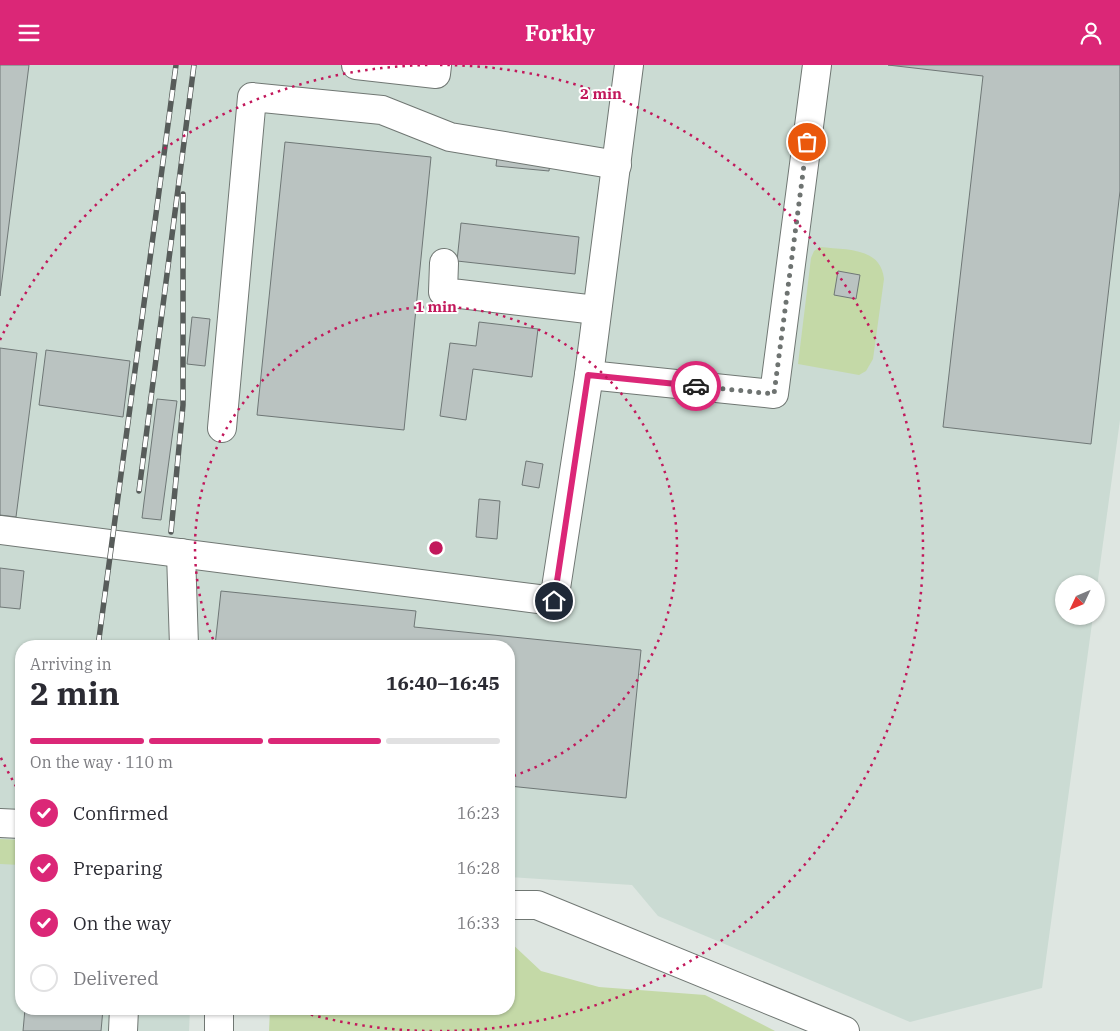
<!DOCTYPE html>
<meta charset="utf-8">
<style>
body{margin:0;font-family:"IBM Plex Serif",serif;background:#f2f2f3;color:#2b2b33;height:100vh;display:flex;flex-direction:column;font-size:19px;white-space:nowrap}
*{box-sizing:border-box;margin:0}
p{font-size:16px;color:#7c7c81}
.icon{flex:none;width:28px;height:28px;fill:none;stroke:currentColor;stroke-width:2;stroke-linecap:round;stroke-linejoin:round}
.map{position:relative;flex:1;overflow:hidden}
.drawer{position:absolute;left:15px;top:575px;width:500px;height:375px;display:flex;flex-direction:column;background:#fff;border-radius:20px;box-shadow:0 1px 4px #0004}
.drawer>*{flex:none}
.needle{width:32px;rotate:226deg}
.fabs{position:absolute;left:1055px;top:510px;display:grid;gap:10px}
.fabs a{display:grid;place-items:center;width:50px;height:50px;border-radius:50%;background:#fff;box-shadow:0 1px 4px #0004;font-size:25px}
.pin{position:absolute;display:grid;place-items:center;width:42px;height:42px;color:#fff;margin:-21px;border:2px solid #fff;border-radius:50%;box-shadow:0 1px 5px #0007}
.courier{position:absolute;display:grid;place-items:center;width:50px;height:50px;margin:-25px;border:4px solid #db2777;border-radius:50%;background:#fff;color:#222;box-shadow:0 1px 6px #0007}
.head em{font-style:normal;font-weight:800}
.head div{display:flex;flex-direction:column-reverse}
.head{display:flex;align-items:center;justify-content:space-between;height:85px;padding:0 15px}
h1{font-size:32px;font-weight:800;line-height:38px}
.bar{display:grid;grid-template-columns:repeat(4,1fr);gap:8px 5px;align-content:center;height:60px;padding:0 15px}
.bar i{height:6px;border-radius:4px;background:#e1e1e2}
.bar .current{background:#db2777}
.bar p{grid-column:span 4}
ol{padding:0 15px;list-style:none}
li{display:flex;align-items:center;gap:15px;height:55px}
li p{margin-inline-start:auto}
li .icon{padding:5px;border-radius:50%;background:#db2777;color:#fff;stroke-width:4}
li:last-child{color:#7c7c81}
li i{width:28px;height:28px;border:2px solid #e1e1e2;border-radius:50%}
header{display:flex;justify-content:space-between;align-items:center;height:65px;padding:0 15px;background:#db2777;color:#fff;font-size:22px;font-weight:800}
.map>svg:first-child{display:block}
.built{fill:#cbdbd3}
.green{fill:#c4d9a7}
.building{fill:#bac3c1;stroke:#6f7776}
.lines{fill:none;stroke-linecap:round;stroke-linejoin:round}
.minor-casing{stroke:#707773;stroke-width:30}
.minor{stroke:#fff;stroke-width:28}
.rail-casing{stroke:#575c5a;stroke-width:5.5}
.rail{stroke:#fff;stroke-width:4;stroke-dasharray:11;stroke-linecap:butt}
.done{stroke:#6e7371;stroke-width:5;stroke-dasharray:0 9}
.route{stroke:#db2777;stroke-width:6}
.ring{fill:none;stroke:#c2185b;stroke-width:2.5;stroke-dasharray:2.5 5}
.centre{fill:#c2185b;stroke:#fff;stroke-width:2.5}
.ring-label{font-size:15px;text-anchor:middle;font-weight:bold;fill:#c2185b;stroke:#fff;stroke-width:4;stroke-linejoin:round;paint-order:stroke}
</style>
<header><svg class="icon" aria-label="menu" viewBox="0 0 24 24"><path d="M4 6h16M4 12h16M4 18h16"/></svg>Forkly<svg class="icon" aria-label="person" viewBox="0 0 24 24"><circle cx="12" cy="8" r="4"/><path d="M4 21q1-7 8-7t8 7"/></svg></header>
<div class="map">
<svg width="1120" height="966" viewBox="0 0 1120 966">
<rect width="100%" height="100%" fill="#dee6e1"/>
<path class="built" d="M0 0H1120V355L1096 529V519H1064V551H1093L1042 923 910 957 658 851 632 820 509 812V581H21V944H190L189 966H0Z"/>
<g class="green">
<path d="M820 182C846 185 881 182 884 214L873 294 866 306 859 310 798 299 811 193 814 186Z"/>
<path d="M0 774 21 775V800L0 799Z"/>
<path d="M509 876 541 906 599 922 705 930 775 966H269L270 944H509Z"/>
</g>
<g class="building">
<path d="M0 0H29L0 231Z"/>
<path d="M888 0H1120V126L1091 379 943 362 983 11Z"/>
<path d="M499 76 552 81 549 106 496 101Z"/>
<path d="M285 77 431 92 404 365 257 350Z"/>
<path d="M461 158 579 172 575 209 457 196Z"/>
<path d="M838 206 860 210 856 234 834 230Z"/>
<path d="M192 252 210 254 205 301 187 299Z"/>
<path d="M479 257 538 264 532 312 473 304 466 355 440 351 450 278 476 281Z"/>
<path d="M0 283 37 288 16 452 0 450Z"/>
<path d="M46 285 130 296 123 352 39 340Z"/>
<path d="M157 334 177 336 161 455 142 453Z"/>
<path d="M526 396 543 399 539 423 522 420Z"/>
<path d="M479 434 500 436 497 474 476 472Z"/>
<path d="M0 503 24 506 20 544 0 542Z"/>
<path d="M221 526 416 546 414 562 641 585 626 733 509 721V581H215Z"/>
<path d="M25 944H103L101 966H23Z"/>
</g>
<g class="lines">
<defs>
<g id="minor">
<path d="M356 0 436 9 437 0"/>
<path d="M444 198 443 227 596 245"/>
<path d="M589 310 774 329 817 0"/>
<path d="M222 363 252 32 382 45 450 72 617 100"/>
<path d="M0 465 554 536 589 310 629 0"/>
<path d="M181 488 184 581"/>
<path d="M0 758 21 759"/>
<path d="M509 840H537L845 966"/>
<path d="M123 966 124 944"/>
<path d="M219 966V944"/>
</g>
</defs>
<use href="#minor" class="minor-casing"/>
<use href="#minor" class="minor"/>
<defs>
<g id="rail">
<path d="M139 426 194 0"/>
<path d="M171 467 183 340V129"/>
<path d="M98 581 176 0"/>
</g>
</defs>
<use href="#rail" class="rail-casing"/>
<use href="#rail" class="rail"/>
</g>
<g class="lines">
<path class="done" d="M696 321 774 329 807 77"/>
<path class="route" d="M554 536 588 310 696 321"/>
</g>
<g class="ring">
<path d="M216 581A241 241 0 1 1 510 712"/>
<path d="M432 966A483 483 0 0 1 295 945M20 728A483 483 0 0 1 0 691M0 275A483 483 0 0 1 432 0M440 0A483 483 0 0 1 440 966"/>
</g>
<circle cx="436" cy="483" r="8" class="centre"/>
<g class="ring-label">
<text x="601" y="34">2 min</text>
<text x="436" y="247">1 min</text>
</g>
</svg>
<div class="fabs">
<a><svg class="needle" viewBox="-14 -14 28 28"><path d="M0-13l5 13h-10z" fill="#e53935"/><path d="M0 13l5-13h-10z" fill="#7c7c81"/></svg></a>
</div>
<div class="pin" style="left:807px;top:77px;background:#ea580c"><svg class="icon" aria-label="bag" viewBox="0 0 24 24"><path d="M5 8h14l-1 12H6zM9 8a3 3 0 0 1 6 0"/></svg></div>
<div class="pin" style="left:554px;top:536px;background:#1f2937"><svg class="icon" aria-label="home" viewBox="0 0 24 24"><path d="M3 11l9-7 9 7M6 9v11h12V9"/></svg></div>
<div class="courier" style="left:696px;top:321px"><svg class="icon" aria-label="car" viewBox="0 0 24 24"><path d="M5 17H2v-5l4-1 3-4h7l3 4 3 1v5h-3M9 17h6M6 11h13"/><circle cx="7" cy="17" r="2"/><circle cx="17" cy="17" r="2"/></svg></div>
<section class="drawer">
<div class="head"><div><h1>2 min</h1><p>Arriving in</p></div><em>16:40–16:45</em></div>
<div class="bar"><i class="current"></i><i class="current"></i><i class="current"></i><i></i><p>On the way · 110 m</p></div>
<ol>
<li><svg class="icon" aria-label="check" viewBox="0 0 24 24"><path d="M5 12l5 5 9-10"/></svg>Confirmed<p>16:23</p></li>
<li><svg class="icon" aria-label="check" viewBox="0 0 24 24"><path d="M5 12l5 5 9-10"/></svg>Preparing<p>16:28</p></li>
<li><svg class="icon" aria-label="check" viewBox="0 0 24 24"><path d="M5 12l5 5 9-10"/></svg>On the way<p>16:33</p></li>
<li><i></i>Delivered</li>
</ol>
</section>
</div>
